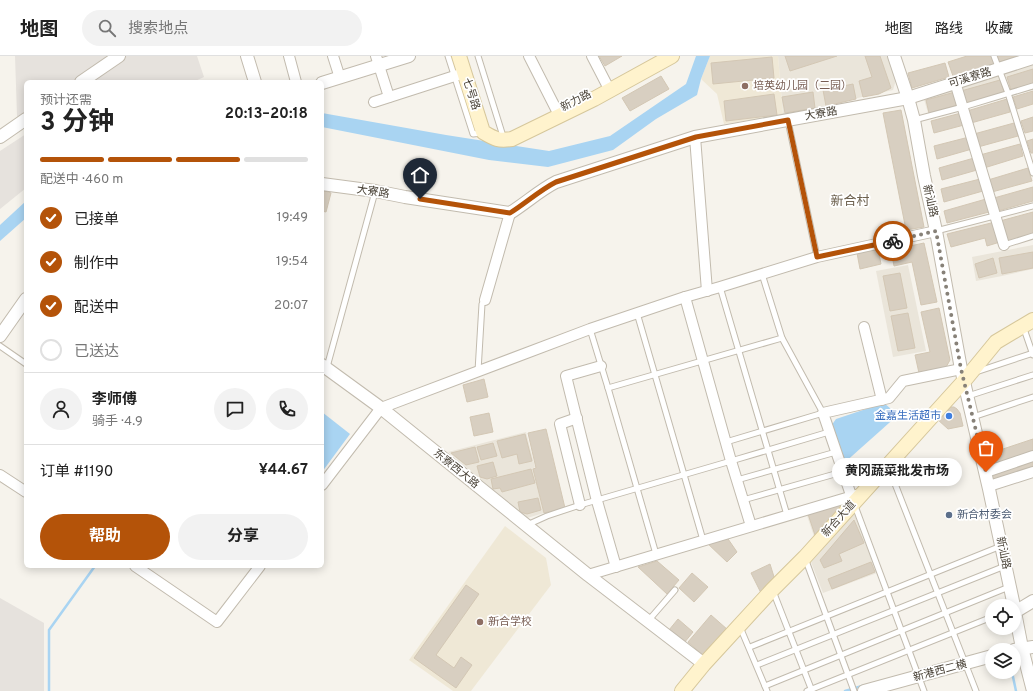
<!DOCTYPE html>
<html lang="zh">
<meta charset="utf-8">
<style>
body{margin:0;font-family:Overpass,"Noto Sans SC",sans-serif;background:#f2f2f2;color:#222;height:100vh;display:flex;flex-direction:column;font-size:15px;white-space:nowrap}
*{box-sizing:border-box;margin:0}
p{font-size:13px;color:#767676}
.icon{flex:none;width:22px;height:22px;fill:none;stroke:currentColor;stroke-width:2;stroke-linecap:round;stroke-linejoin:round}
.map{position:relative;flex:1;overflow:hidden}
.sheet{position:absolute;left:24px;top:24px;width:300px;height:488px;display:flex;flex-direction:column;background:#fff;border-radius:6px;box-shadow:0 2px 10px #0003}
.sheet>*{flex:none}
.fabs{position:absolute;left:985px;top:543px;display:grid;gap:8px}
.fabs a{display:grid;place-items:center;width:36px;height:36px;border-radius:50%;background:#fff;box-shadow:0 2px 10px #0003;font-size:20px}
.pin{position:absolute;display:grid;place-items:center;width:34px;height:34px;color:#fff;margin:-41px -17px;border-radius:50% 50% 50% 0;rotate:-45deg;box-shadow:0 0 4px #0007}
.pin .icon{rotate:45deg}
.courier{position:absolute;display:grid;place-items:center;width:40px;height:40px;margin:-20px;border:3px solid #b45309;border-radius:50%;background:#fff;color:#222;box-shadow:0 1px 5px #0007}
.bubble{position:absolute;height:28px;border-radius:14px;background:#fff;box-shadow:0 2px 10px #0003;font-size:13px;font-weight:700;line-height:28px;text-align:center}
.headline em{font-style:normal;font-weight:700}
.headline div{display:flex;flex-direction:column-reverse}
.headline{display:flex;align-items:center;justify-content:space-between;height:68px;padding:0 16px}
h1{font-size:26px;font-weight:700;line-height:30px}
.bar{display:grid;grid-template-columns:repeat(4,1fr);gap:6px 4px;align-content:center;height:48px;padding:0 16px}
.bar i{height:5px;border-radius:3px;background:#e0e0e0}
.bar .current{background:#b45309}
.bar p{grid-column:span 4}
.line{display:flex;align-items:center;gap:10px;padding:0 16px;border-top:1px solid #e0e0e0}
.line div{flex:1}
.round{display:grid;place-items:center;flex:none;width:42px;height:42px;border-radius:21px;background:#f2f2f2}
ol{padding:0 16px;list-style:none}
li{display:flex;align-items:center;gap:12px;height:44px}
li p{margin-inline-start:auto}
li .icon{padding:4px;border-radius:50%;background:#b45309;color:#fff;stroke-width:4}
li:last-child{color:#767676}
li i{width:22px;height:22px;border:2px solid #e0e0e0;border-radius:50%}
.cta{display:flex;gap:8px;margin-top:auto;padding:8px 16px}
.cta a{flex:1;height:46px;border-radius:24px;background:#b45309;color:#fff;font-size:16px;font-weight:700;line-height:46px;text-align:center}
.cta a+a{background:#f2f2f2;color:#222}
header{display:flex;align-items:center;gap:24px;box-sizing:border-box;height:56px;padding:0 20px;background:#fff;border-bottom:1px solid #e0e0e0}
header strong{font-size:19px}
nav{display:flex;gap:22px;margin-inline-start:auto;font-size:14px}
.search{width:280px;height:36px;background:#f2f2f2;display:flex;align-items:center;gap:10px;box-sizing:border-box;padding:0 14px;border-radius:22px;color:#767676;font-size:15px}
.map>svg:first-child{display:block}
.residential{fill:#eae5da}
.industrial{fill:#e6e2dd}
.education{fill:#efe8d6}
.water{fill:#a9d4f2}
.lines{fill:none;stroke-linecap:round;stroke-linejoin:round}
.stream{stroke:#a9d4f2;stroke-width:2.5}
.building{fill:#d8cfc1;stroke:#d3c7b4}
.service-casing{stroke:#c2bbae;stroke-width:7}
.minor-casing{stroke:#c2bbae;stroke-width:12}
.tertiary-casing{stroke:#c2bbae;stroke-width:14}
.secondary-casing{stroke:#d6c79b;stroke-width:16}
.service{stroke:#fff;stroke-width:5}
.minor{stroke:#fff;stroke-width:10}
.tertiary{stroke:#fff;stroke-width:12}
.secondary{stroke:#fff3cd;stroke-width:14}
.done{stroke:#878178;stroke-width:4;stroke-dasharray:0 7.2}
.route{stroke:#b45309;stroke-width:5}
.education-dot{fill:#8d6e63;stroke:#fff;stroke-width:1.5}
.shop-dot{fill:#3f7fe0;stroke:#fff;stroke-width:1.5}
.service-dot{fill:#5c6f8a;stroke:#fff;stroke-width:1.5}
.labels{text-anchor:middle;dominant-baseline:central;stroke-width:3.5;stroke-linejoin:round;paint-order:stroke}
.street-label{font-size:11px;fill:#4b4439;stroke:#fff}
.education-label{font-size:11px;fill:#785e54;stroke:#fff;text-anchor:start}
.shop-label{font-size:11px;fill:#366cbe;stroke:#fff;text-anchor:end}
.service-label{font-size:11px;fill:#4e5e75;stroke:#fff;text-anchor:start}
.quarter-label{font-size:13px;fill:#6e6250;stroke:#fff}
</style>
<header>
<strong>地图</strong>
<div class="search"><svg class="icon" aria-label="search" viewBox="0 0 24 24"><circle cx="10" cy="10" r="6"/><path d="M15 15l6 6"/></svg>搜索地点</div>
<nav><a>地图</a><a>路线</a><a>收藏</a></nav>
</header>
<div class="map">
<svg width="1033" height="635" viewBox="0 0 1033 635">
<rect width="100%" height="100%" fill="#f6f3ec"/>
<g class="residential">
<path d="M778 0H889L896 24 893 34 783 59Z"/>
<path d="M1033 2V30L929 60 922 37Z"/>
<path d="M1033 189V213L1002 220 976 225 972 201Z"/>
<path d="M908 209 926 295 893 301 876 215Z"/>
<path d="M526 376 535 411 533 413 544 457 527 462 448 396Z"/>
<path d="M848 441 877 517 823 537 811 506 819 495 805 454Z"/>
</g>
<g class="industrial">
<path d="M15 0H197L204 21 193 26H26V66L17 60Z"/>
<path d="M26 78V132L0 153V95Z"/>
<path d="M0 542 44 567V635H0Z"/>
</g>
<g class="education">
<path d="M710 0H778L783 59 724 68 717 38 701 23Z"/>
<path d="M505 470 546 502 551 529 471 635H453L409 604Z"/>
</g>
<g class="water">
<path d="M696 0H710L701 23 697 39 656 63 613 94 548 111 489 104 322 71V57L446 79 549 95 610 80 686 28Z"/>
<path d="M26 145V162L0 185V169Z"/>
<path d="M884 347 898 359 843 408 831 370 836 363Z"/>
<path d="M322 356 350 378 322 416Z"/>
</g>
<g class="lines">
<g class="stream">
<path d="M996 594 1005 592"/>
<path d="M1012 616 1016 635"/>
<path d="M49 635V574L95 510"/>
<path d="M845 635 862 630"/>
</g>
</g>
<g class="building">
<path d="M599 0H622L605 10Z"/>
<path d="M785 0H837L790 15Z"/>
<path d="M865 0H880L891 32 879 38 863 41 859 25 872 21Z"/>
<path d="M967 0H992L995 8 953 20 948 6Z"/>
<path d="M997 0H1018L999 6Z"/>
<path d="M772 1 774 22 713 28 711 7Z"/>
<path d="M945 7 949 21 912 32 908 17Z"/>
<path d="M1033 13V27L1011 34 1007 21Z"/>
<path d="M661 20 669 33 630 55 622 42Z"/>
<path d="M1000 24 1004 36 965 47 961 35Z"/>
<path d="M853 28 856 43 826 50 823 34Z"/>
<path d="M1033 35V48L1017 53 1013 41Z"/>
<path d="M813 36 815 52 785 57 782 41Z"/>
<path d="M955 36 958 49 929 57 926 44Z"/>
<path d="M774 38 777 59 726 65 724 45Z"/>
<path d="M1007 43 1010 56 971 67 967 55Z"/>
<path d="M901 54 924 171 906 174 883 57Z"/>
<path d="M961 57 964 69 934 77 931 65Z"/>
<path d="M1033 61V75L1025 77 1021 65Z"/>
<path d="M1014 67 1018 80 978 91 974 78Z"/>
<path d="M969 81 972 93 937 103 934 90Z"/>
<path d="M1033 83V97H1031L1027 85Z"/>
<path d="M1020 88 1023 100 984 112 980 99Z"/>
<path d="M974 102 977 114 942 124 939 112Z"/>
<path d="M1028 112 1032 125 992 136 988 124Z"/>
<path d="M980 123 983 135 944 146 941 133Z"/>
<path d="M1033 131V145L998 155 994 142Z"/>
<path d="M322 134 331 137 326 156 322 155Z"/>
<path d="M986 143 989 156 947 167 944 155Z"/>
<path d="M1033 156V178L1006 186 1000 165Z"/>
<path d="M995 166 1000 186 987 190 985 182 951 191 947 178Z"/>
<path d="M924 187 937 246 921 249 912 206 894 210 891 194Z"/>
<path d="M878 193 881 208 860 213 857 197Z"/>
<path d="M1033 196V212L1002 218 999 202Z"/>
<path d="M993 202 997 217 979 222 975 208Z"/>
<path d="M900 217 907 252 890 255 883 220Z"/>
<path d="M939 252 950 304 945 313 919 317 915 299 930 296 921 256Z"/>
<path d="M908 257 915 292 898 295 891 260Z"/>
<path d="M484 323 488 341 467 346 463 329Z"/>
<path d="M947 351H954L957 353 960 357 963 370 948 373 937 363Z"/>
<path d="M489 357 493 376 474 380 470 361Z"/>
<path d="M546 373 565 452 544 457 533 413 536 412 528 377Z"/>
<path d="M525 378 532 405 519 408 517 398 502 402 497 385Z"/>
<path d="M1033 383V419L989 433 982 400Z"/>
<path d="M493 387 497 400 481 404 477 391Z"/>
<path d="M475 391 479 406 466 409 451 397Z"/>
<path d="M493 406 497 420 487 423 480 421 477 410Z"/>
<path d="M531 413 535 427 502 436 500 432 493 433 491 423Z"/>
<path d="M538 442 541 454 527 458 520 456 518 446Z"/>
<path d="M840 445 842 451 815 479 807 455Z"/>
<path d="M854 464 864 487 839 498 842 505 824 512 820 504Z"/>
<path d="M726 480 737 496 727 506 706 486Z"/>
<path d="M657 505 679 524 667 538 638 511Z"/>
<path d="M871 506 875 516 832 533 828 523Z"/>
<path d="M770 508 775 524 761 537 751 517Z"/>
<path d="M692 517 708 531 694 546 679 532Z"/>
<path d="M466 529 479 538 436 599 454 612 461 601 472 609 456 632 414 602Z"/>
<path d="M711 559 728 574 705 601 688 586Z"/>
<path d="M678 563 693 576 684 587 669 574Z"/>
</g>
<g class="lines">
<defs>
<g id="service">
<path d="M448 0 473 78 482 77"/>
<path d="M478 0 502 77"/>
<path d="M994 0 1008 37 1033 117"/>
<path d="M914 64 963 51 1033 30"/>
<path d="M788 65 817 201"/>
<path d="M936 175 1033 150"/>
<path d="M1004 189 1033 180"/>
<path d="M720 231 787 459"/>
<path d="M637 257 703 484"/>
<path d="M1023 270 1033 299"/>
<path d="M590 273 608 332 656 498"/>
<path d="M0 290 26 308"/>
<path d="M327 311 375 136"/>
<path d="M478 315 482 248 485 244"/>
<path d="M976 316 1033 297"/>
<path d="M608 332 782 282"/>
<path d="M968 340 1033 319"/>
<path d="M973 361 1033 341"/>
<path d="M726 386 823 357 782 282 762 218"/>
<path d="M888 410 976 635"/>
<path d="M737 424 836 396"/>
<path d="M743 444 842 416"/>
<path d="M855 450 924 635"/>
<path d="M527 469 547 460 580 449 731 405 829 376"/>
<path d="M805 502 854 635"/>
<path d="M773 535 812 635"/>
<path d="M648 565 675 534"/>
<path d="M740 571 767 635"/>
<path d="M750 591 1001 490"/>
<path d="M757 609 1005 510"/>
<path d="M765 630 1009 531"/>
<path d="M807 635 992 561"/>
</g>
<g id="minor">
<path d="M289 0 296 26"/>
<path d="M333 0 340 22"/>
<path d="M376 0 389 41"/>
<path d="M529 0 557 55"/>
<path d="M592 0 607 29"/>
<path d="M955 26 1004 189"/>
<path d="M374 46 464 17"/>
<path d="M695 81 707 235"/>
<path d="M685 241 720 231 817 201 936 175"/>
<path d="M485 244 510 157"/>
<path d="M864 271 882 344"/>
<path d="M601 310 566 320 597 445 616 511"/>
<path d="M577 362 560 368 580 449"/>
<path d="M986 416 1033 400"/>
<path d="M0 419 26 436"/>
<path d="M322 429 381 352 590 273 685 241 731 405 751 470"/>
<path d="M989 430 1033 416"/>
<path d="M853 445 823 357 889 342 903 325 961 313"/>
<path d="M135 510 217 566 260 510"/>
<path d="M588 519 863 437"/>
</g>
<g id="tertiary">
<path d="M247 0 255 26"/>
<path d="M894 0 908 42 914 64 924 120 936 175 961 313 989 433 1014 550"/>
<path d="M81 26 119 0"/>
<path d="M322 27 409 0"/>
<path d="M0 81 26 63"/>
<path d="M322 128 375 135 405 141 510 157C526 147 540 134 556 126L695 81 908 42 1033 2"/>
<path d="M0 280 26 243"/>
<path d="M322 309 381 352 588 519 648 565 704 608"/>
<path d="M1014 551 1022 592 1033 635"/>
<path d="M1015 556 1033 545"/>
<path d="M1014 594 1033 591"/>
<path d="M864 635 992 600"/>
</g>
<g id="secondary">
<path d="M459 0 483 76C495 83 498 85 512 83L594 43 672 0"/>
<path d="M682 635 704 608 772 534 805 501 964 325 996 286 1033 264"/>
</g>
</defs>
<use href="#service" class="service-casing"/>
<use href="#minor" class="minor-casing"/>
<use href="#tertiary" class="tertiary-casing"/>
<use href="#secondary" class="secondary-casing"/>
<use href="#service" class="service"/>
<use href="#minor" class="minor"/>
<use href="#tertiary" class="tertiary"/>
<use href="#secondary" class="secondary"/>
</g>
<g class="lines">
<path class="done" d="M893 185 936 175 961 313 986 416"/>
<path class="route" d="M420 143 510 157C526 147 540 134 556 126L696 81 788 64 817 201 893 185"/>
</g>
<g class="education-dot">
<circle cx="745" cy="30" r="4"/>
<circle cx="480" cy="566" r="4"/>
</g>
<circle class="shop-dot" cx="949" cy="360" r="4"/>
<circle class="service-dot" cx="949" cy="459" r="4"/>
<g class="labels">
<g class="street-label">
<text transform="translate(970 22) rotate(-17)">可溪寮路</text>
<text transform="translate(471 38) rotate(72)">七号路</text>
<text transform="translate(576 45) rotate(-27)">新力路</text>
<text transform="translate(821 58) rotate(-10)">大寮路</text>
<text transform="translate(373 136) rotate(9)">大寮路</text>
<text transform="translate(930 145) rotate(77)">新汕路</text>
<text transform="translate(456 413) rotate(39)">东寮西大路</text>
<text transform="translate(839 463) rotate(-48)">新合大道</text>
<text transform="translate(1003 497) rotate(78)">新汕路</text>
<text transform="translate(940 615) rotate(-15)">新港西二横</text>
</g>
<g class="education-label">
<text x="753" y="30">培英幼儿园（二园）</text>
<text x="488" y="566">新合学校</text>
</g>
<g class="shop-label">
<text x="941" y="360">金嘉生活超市</text>
</g>
<g class="service-label">
<text x="957" y="459">新合村委会</text>
</g>
<g class="quarter-label">
<text x="850" y="146">新合村</text>
</g>
</g>
</svg>
<div class="fabs">
<a><svg class="icon" aria-label="locate" viewBox="0 0 24 24"><circle cx="12" cy="12" r="6"/><path d="M12 2v4M12 18v4M2 12h4M18 12h4"/></svg></a>
<a><svg class="icon" aria-label="layers" viewBox="0 0 24 24"><path d="M12 4l9 5-9 5-9-5zM3 14l9 5 9-5"/></svg></a>
</div>
<div class="pin" style="left:986px;top:416px;background:#ea580c"><svg class="icon" aria-label="bag" viewBox="0 0 24 24"><path d="M5 8h14l-1 12H6zM9 8a3 3 0 0 1 6 0"/></svg></div>
<div class="pin" style="left:420px;top:143px;background:#1f2937"><svg class="icon" aria-label="home" viewBox="0 0 24 24"><path d="M3 11l9-7 9 7M6 9v11h12V9"/></svg></div>
<div class="courier" style="left:893px;top:185px"><svg class="icon" aria-label="bike" viewBox="0 0 24 24"><circle cx="6" cy="16" r="4"/><circle cx="18" cy="16" r="4"/><path d="M6 16l4-8h5l3 8M10 8l3 8H6M13 5h3"/></svg></div>
<div class="bubble" style="left:832px;top:402px;width:130px">黄冈蔬菜批发市场</div>
<section class="sheet">
<div class="headline"><div><h1>3 分钟</h1><p>预计还需</p></div><em>20:13–20:18</em></div>
<div class="bar"><i class="current"></i><i class="current"></i><i class="current"></i><i></i><p>配送中 · 460 m</p></div>
<ol>
<li><svg class="icon" aria-label="check" viewBox="0 0 24 24"><path d="M5 12l5 5 9-10"/></svg>已接单<p>19:49</p></li>
<li><svg class="icon" aria-label="check" viewBox="0 0 24 24"><path d="M5 12l5 5 9-10"/></svg>制作中<p>19:54</p></li>
<li><svg class="icon" aria-label="check" viewBox="0 0 24 24"><path d="M5 12l5 5 9-10"/></svg>配送中<p>20:07</p></li>
<li><i></i>已送达</li>
</ol>
<div class="line" style="height:72px"><a class="round"><svg class="icon" aria-label="person" viewBox="0 0 24 24"><circle cx="12" cy="8" r="4"/><path d="M4 21q1-7 8-7t8 7"/></svg></a><div><b>李师傅</b><p>骑手 · 4.9</p></div><a class="round"><svg class="icon" aria-label="chat" viewBox="0 0 24 24"><path d="M4 5h16v11H9l-5 4z"/></svg></a><a class="round"><svg class="icon" aria-label="phone" viewBox="0 0 24 24"><path d="M5 4h4l2 5-3 2q2 4 5 5l2-3 5 2v4C11 20 4 13 5 4z"/></svg></a></div>
<div class="line" style="height:52px"><div>订单 #1190</div><b>¥44.67</b></div>
<div class="cta"><a>帮助</a><a>分享</a></div>
</section>
</div>
